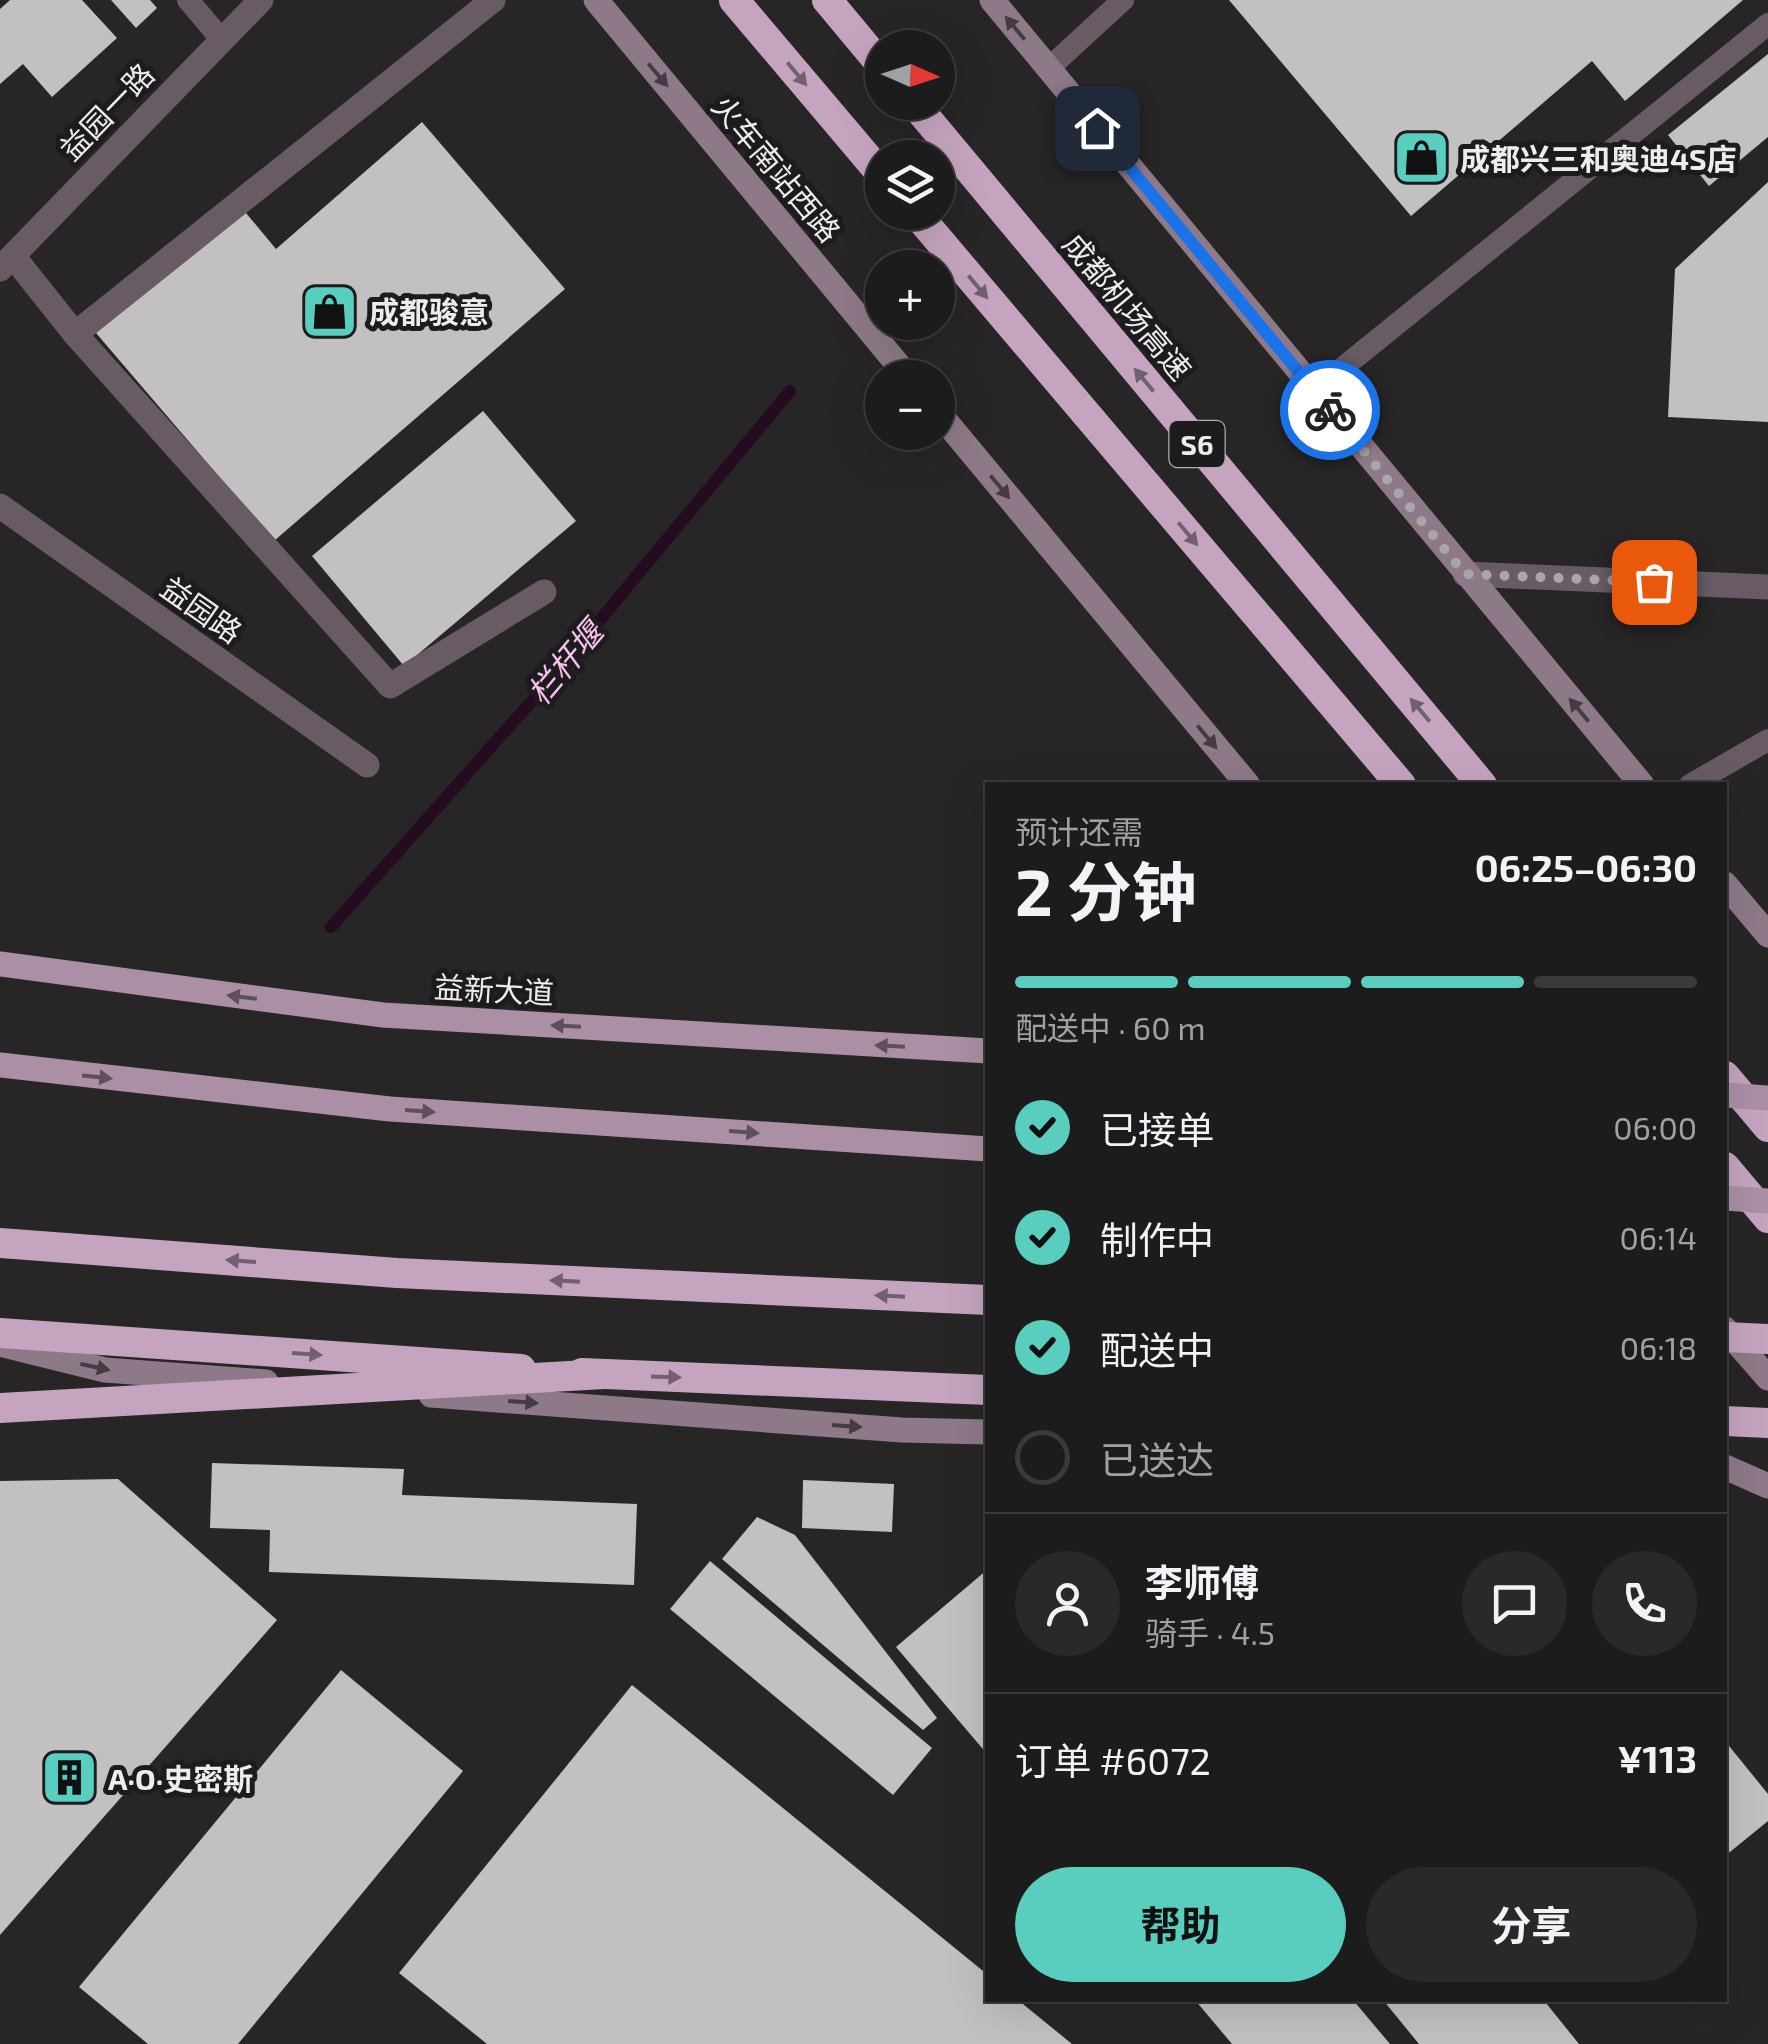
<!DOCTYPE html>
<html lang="zh">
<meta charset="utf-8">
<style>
body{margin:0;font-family:"Exo 2","Noto Sans SC",sans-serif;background:#2a2929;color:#f1f3f6;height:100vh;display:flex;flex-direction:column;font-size:38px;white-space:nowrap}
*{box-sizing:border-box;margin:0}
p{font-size:32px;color:#a0a1a3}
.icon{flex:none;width:55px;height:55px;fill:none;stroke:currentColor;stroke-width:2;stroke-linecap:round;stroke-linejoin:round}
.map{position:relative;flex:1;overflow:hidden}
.drawer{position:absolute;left:985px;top:782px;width:742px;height:1220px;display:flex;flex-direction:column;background:#1d1c1c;border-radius:0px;box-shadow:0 10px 40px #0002,0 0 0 2px #3b3a3b}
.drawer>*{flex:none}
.needle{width:65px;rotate:93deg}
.buttons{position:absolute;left:865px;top:30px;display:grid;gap:20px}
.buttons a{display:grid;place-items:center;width:90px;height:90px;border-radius:50%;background:#1d1c1c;box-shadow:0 10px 40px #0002,0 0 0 2px #3b3a3b;font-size:50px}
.pin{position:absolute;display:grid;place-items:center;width:85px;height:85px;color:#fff;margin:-42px;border-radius:20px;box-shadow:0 5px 15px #0006}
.courier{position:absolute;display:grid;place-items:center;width:100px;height:100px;margin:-50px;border:8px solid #1a73e8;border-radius:50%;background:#fff;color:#222;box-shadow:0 2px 12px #0007}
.head em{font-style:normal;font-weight:700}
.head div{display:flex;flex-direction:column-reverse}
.head{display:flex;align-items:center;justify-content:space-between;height:170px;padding:0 30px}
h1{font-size:65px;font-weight:700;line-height:75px}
.bar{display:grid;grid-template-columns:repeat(4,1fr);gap:15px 10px;align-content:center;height:120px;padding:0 30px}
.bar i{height:12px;border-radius:8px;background:#3b3a3b}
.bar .active{background:#59cebe}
.bar p{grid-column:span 4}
.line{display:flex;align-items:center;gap:25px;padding:0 30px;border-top:2px solid #3b3a3b}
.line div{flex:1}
.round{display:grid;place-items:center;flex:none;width:105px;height:105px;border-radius:52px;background:#2a2929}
ol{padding:0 30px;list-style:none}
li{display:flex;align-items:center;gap:30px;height:110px}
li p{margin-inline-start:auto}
li .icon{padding:10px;border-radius:50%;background:#59cebe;color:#111;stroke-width:4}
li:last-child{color:#a0a1a3}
li i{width:55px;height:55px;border:5px solid #3b3a3b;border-radius:50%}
.action{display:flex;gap:20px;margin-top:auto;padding:20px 30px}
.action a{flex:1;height:115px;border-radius:60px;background:#59cebe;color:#111;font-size:40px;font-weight:700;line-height:115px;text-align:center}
.action a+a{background:#2a2929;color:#f1f3f6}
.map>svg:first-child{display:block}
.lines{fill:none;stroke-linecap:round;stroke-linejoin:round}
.stream{stroke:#230b20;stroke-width:12}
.building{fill:#c3c0c2}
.service{stroke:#685b65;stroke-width:22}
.minor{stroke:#685b65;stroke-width:25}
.tertiary{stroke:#685b65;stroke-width:25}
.secondary{stroke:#8e7989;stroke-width:25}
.primary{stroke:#ab90a5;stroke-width:25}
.motorway{stroke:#c5a4bf;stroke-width:30}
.primary-bridge{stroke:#ab90a5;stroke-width:25}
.motorway-bridge{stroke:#c5a4bf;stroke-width:30}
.oneway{fill:#453c43}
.oneway2{fill:#71606e}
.oneway3{fill:#5d505a}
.done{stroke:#a8a6a7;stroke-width:10;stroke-dasharray:0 18}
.route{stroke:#1a73e8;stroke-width:12}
.labels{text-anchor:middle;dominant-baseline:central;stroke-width:10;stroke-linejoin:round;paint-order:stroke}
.shield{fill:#1d1b1d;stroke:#afadaf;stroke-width:2.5}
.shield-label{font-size:28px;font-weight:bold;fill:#eeeced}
.street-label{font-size:30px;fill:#eeeced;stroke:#1d1b1d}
.poi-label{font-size:30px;font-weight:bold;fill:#eeeced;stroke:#1d1b1d;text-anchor:start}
.water-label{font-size:32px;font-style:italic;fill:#f6c1ec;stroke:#1d1b1d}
</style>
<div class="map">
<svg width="1768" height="2044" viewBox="0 0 1768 2044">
<rect width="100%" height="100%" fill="#272526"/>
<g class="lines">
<path class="stream" d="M331 927 546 685 790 391"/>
</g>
<g class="building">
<path d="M10 0H82L117 38 52 97 23 64 0 84V9Z"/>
<path d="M111 0H150L157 8 136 28Z"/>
<path d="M1229 0H1743L1625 101 1592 61 1411 216Z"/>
<path d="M1768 54V137L1709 186 1668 135Z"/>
<path d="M422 122 565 289 274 541 96 333 241 207 276 249Z"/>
<path d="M1768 182V422L1668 417 1675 269Z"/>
<path d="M483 411 576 521 404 666 312 556Z"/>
<path d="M212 1463 404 1469 402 1495 637 1504 634 1585 269 1572 270 1530 210 1528Z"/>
<path d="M118 1479 277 1620 0 1935V1481Z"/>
<path d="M803 1480 894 1484 892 1532 802 1528Z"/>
<path d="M757 1517 795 1535 937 1718 923 1730 722 1559Z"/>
<path d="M710 1561 932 1748 893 1795 670 1609Z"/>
<path d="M988 1569V1755L896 1647Z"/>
<path d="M341 1670 463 1771 238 2044H148L79 1987Z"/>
<path d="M632 1685 988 1975V2000H1018L1072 2044H487L399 1973Z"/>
<path d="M1725 1741 1768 1794V1821L1725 1856Z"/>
<path d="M1195 2000H1353L1390 2044H1232Z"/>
<path d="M1383 2000H1550L1546 2003 1579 2044H1419Z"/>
</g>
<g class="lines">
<g class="service">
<path d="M188 0 221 39"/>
<path d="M1048 69 1123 0"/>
<path d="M1314 391 1768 24"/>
<path d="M1690 785 1768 740"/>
</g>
<g class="minor">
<path d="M493 0 75 334 390 686 544 592"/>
<path d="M13 256 75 334"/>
<path d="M0 269 261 0"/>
<path d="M0 506 367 765"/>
</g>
<path class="tertiary" d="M1465 574 1768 587"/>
<g class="secondary">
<path d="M596 0 909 378"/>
<path d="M992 0 1642 785"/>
<path d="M938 412 1248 785"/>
<path d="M1725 884 1768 935"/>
<path d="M1725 1329 1768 1378"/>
<path d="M0 1344 105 1370 266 1382"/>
<path d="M431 1395 902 1430 988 1432"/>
<path d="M1725 1467 1768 1486"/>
</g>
<g class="primary">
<path d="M0 964 383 1015 988 1051"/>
<path d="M0 1065 390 1109 988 1149"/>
</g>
<g class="motorway">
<path d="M734 0 882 175"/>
<path d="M827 0 882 66"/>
<path d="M913 102 1482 785"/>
<path d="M915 212 1401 785"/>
<path d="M1725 1076 1768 1127"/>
<path d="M1725 1167 1768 1218"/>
<path d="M0 1333 521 1369"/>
<path d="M582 1373 988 1390"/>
<path d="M1725 1421 1768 1423"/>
</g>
<g class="primary-bridge">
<path d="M1725 1095 1768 1098"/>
<path d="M1725 1198 1768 1201"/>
</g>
<g class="motorway-bridge">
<path d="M0 1243 397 1273 988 1300"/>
<path d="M1725 1337 1768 1339"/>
<path d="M0 1408 604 1374"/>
</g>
</g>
<defs><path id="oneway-solid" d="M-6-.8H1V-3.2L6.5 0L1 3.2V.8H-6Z" transform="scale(2.5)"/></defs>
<g class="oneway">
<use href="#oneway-solid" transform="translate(1015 28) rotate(-130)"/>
<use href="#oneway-solid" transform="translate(658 75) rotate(50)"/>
<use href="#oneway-solid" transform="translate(1000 487) rotate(50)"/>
<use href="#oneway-solid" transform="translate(1579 710) rotate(-130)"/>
<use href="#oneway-solid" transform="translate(1207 737) rotate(50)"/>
<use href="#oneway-solid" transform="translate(95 1367) rotate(12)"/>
<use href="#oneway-solid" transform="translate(523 1402) rotate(4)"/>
<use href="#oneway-solid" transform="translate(847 1426) rotate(4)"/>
</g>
<g class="oneway2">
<use href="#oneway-solid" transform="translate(797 74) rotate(50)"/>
<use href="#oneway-solid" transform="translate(978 287) rotate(50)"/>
<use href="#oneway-solid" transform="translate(1144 380) rotate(-130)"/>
<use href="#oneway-solid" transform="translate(1188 534) rotate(50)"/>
<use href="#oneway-solid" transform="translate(1420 710) rotate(-130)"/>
<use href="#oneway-solid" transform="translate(241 1261) rotate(-176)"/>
<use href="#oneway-solid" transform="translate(565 1281) rotate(-177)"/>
<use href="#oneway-solid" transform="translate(890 1296) rotate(-177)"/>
<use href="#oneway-solid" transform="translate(307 1354) rotate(4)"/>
<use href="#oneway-solid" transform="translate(666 1377) rotate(2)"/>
</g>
<g class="oneway3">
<use href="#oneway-solid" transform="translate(242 997) rotate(-173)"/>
<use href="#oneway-solid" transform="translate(566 1026) rotate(-177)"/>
<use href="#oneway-solid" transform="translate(890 1046) rotate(-177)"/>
<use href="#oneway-solid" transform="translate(97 1077) rotate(6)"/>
<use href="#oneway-solid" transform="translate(420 1111) rotate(4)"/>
<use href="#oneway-solid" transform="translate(744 1132) rotate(4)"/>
</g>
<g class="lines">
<path class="done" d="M1330 410 1465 574 1654 582"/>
<path class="route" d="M1097 128 1330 410"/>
</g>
<defs>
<symbol id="shop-square" viewBox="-11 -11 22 22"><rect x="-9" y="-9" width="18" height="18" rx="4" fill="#59cebe" stroke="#1d1b1d"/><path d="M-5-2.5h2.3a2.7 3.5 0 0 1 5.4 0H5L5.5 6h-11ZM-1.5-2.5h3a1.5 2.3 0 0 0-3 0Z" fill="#111"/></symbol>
<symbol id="building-square" viewBox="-11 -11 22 22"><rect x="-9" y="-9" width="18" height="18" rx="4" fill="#59cebe" stroke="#1d1b1d"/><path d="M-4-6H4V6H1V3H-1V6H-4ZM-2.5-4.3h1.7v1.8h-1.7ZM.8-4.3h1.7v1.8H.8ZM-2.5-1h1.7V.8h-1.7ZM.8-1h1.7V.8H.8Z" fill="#111"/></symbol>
</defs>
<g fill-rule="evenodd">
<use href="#shop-square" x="1390" y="126" width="63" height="63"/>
<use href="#shop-square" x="298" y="280" width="63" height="63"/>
<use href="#building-square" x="38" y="1746" width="63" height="63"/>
</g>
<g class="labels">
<rect class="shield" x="1169.5" y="421" width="55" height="46" rx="8"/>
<g class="shield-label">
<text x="1197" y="444">S6</text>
</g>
<g class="street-label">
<text transform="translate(106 111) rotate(-46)">益园一路</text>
<text transform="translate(777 168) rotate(50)">火车南站西路</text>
<text transform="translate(1128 306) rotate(50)">成都机场高速</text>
<text transform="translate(202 609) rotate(35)">益园路</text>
<text transform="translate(494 989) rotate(3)">益新大道</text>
</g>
<g class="poi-label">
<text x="1460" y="158">成都兴三和奥迪4S店</text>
<text x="369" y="311">成都骏意</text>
<text x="108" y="1778">A·O·史密斯</text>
</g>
<g class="water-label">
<text transform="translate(564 662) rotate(-50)">栏杆堰</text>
</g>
</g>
</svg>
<div class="buttons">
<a><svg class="needle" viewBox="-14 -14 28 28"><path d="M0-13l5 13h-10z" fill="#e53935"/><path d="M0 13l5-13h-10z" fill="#a0a1a3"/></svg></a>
<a><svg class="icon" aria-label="layers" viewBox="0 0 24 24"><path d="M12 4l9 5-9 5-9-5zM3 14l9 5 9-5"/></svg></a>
<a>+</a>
<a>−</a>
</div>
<div class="pin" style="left:1654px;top:582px;background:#ea580c"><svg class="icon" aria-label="bag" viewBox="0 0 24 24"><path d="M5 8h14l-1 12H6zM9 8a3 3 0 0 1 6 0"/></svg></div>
<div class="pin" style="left:1097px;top:128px;background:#1f2937"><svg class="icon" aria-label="home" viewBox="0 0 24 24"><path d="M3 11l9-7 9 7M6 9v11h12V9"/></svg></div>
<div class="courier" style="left:1330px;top:410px"><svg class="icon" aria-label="bike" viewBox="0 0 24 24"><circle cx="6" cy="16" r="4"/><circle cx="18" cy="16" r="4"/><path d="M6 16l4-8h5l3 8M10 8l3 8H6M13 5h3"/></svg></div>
<section class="drawer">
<div class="head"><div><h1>2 分钟</h1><p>预计还需</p></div><em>06:25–06:30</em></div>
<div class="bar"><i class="active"></i><i class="active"></i><i class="active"></i><i></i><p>配送中 · 60 m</p></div>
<ol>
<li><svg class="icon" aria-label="check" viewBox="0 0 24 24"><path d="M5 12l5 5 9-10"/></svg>已接单<p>06:00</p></li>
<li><svg class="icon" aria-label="check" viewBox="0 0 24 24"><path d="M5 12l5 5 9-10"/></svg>制作中<p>06:14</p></li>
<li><svg class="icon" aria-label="check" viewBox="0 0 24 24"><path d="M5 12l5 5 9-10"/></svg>配送中<p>06:18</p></li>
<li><i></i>已送达</li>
</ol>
<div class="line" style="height:180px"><a class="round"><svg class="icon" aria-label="person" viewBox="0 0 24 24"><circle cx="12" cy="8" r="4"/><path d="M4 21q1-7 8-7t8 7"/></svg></a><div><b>李师傅</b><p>骑手 · 4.5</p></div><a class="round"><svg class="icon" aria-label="chat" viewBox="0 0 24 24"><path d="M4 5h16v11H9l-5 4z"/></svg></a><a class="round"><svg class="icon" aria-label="phone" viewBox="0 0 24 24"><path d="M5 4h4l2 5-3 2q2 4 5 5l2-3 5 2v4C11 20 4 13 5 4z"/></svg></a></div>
<div class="line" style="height:130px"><div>订单 #6072</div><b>¥113</b></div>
<div class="action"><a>帮助</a><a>分享</a></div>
</section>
</div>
